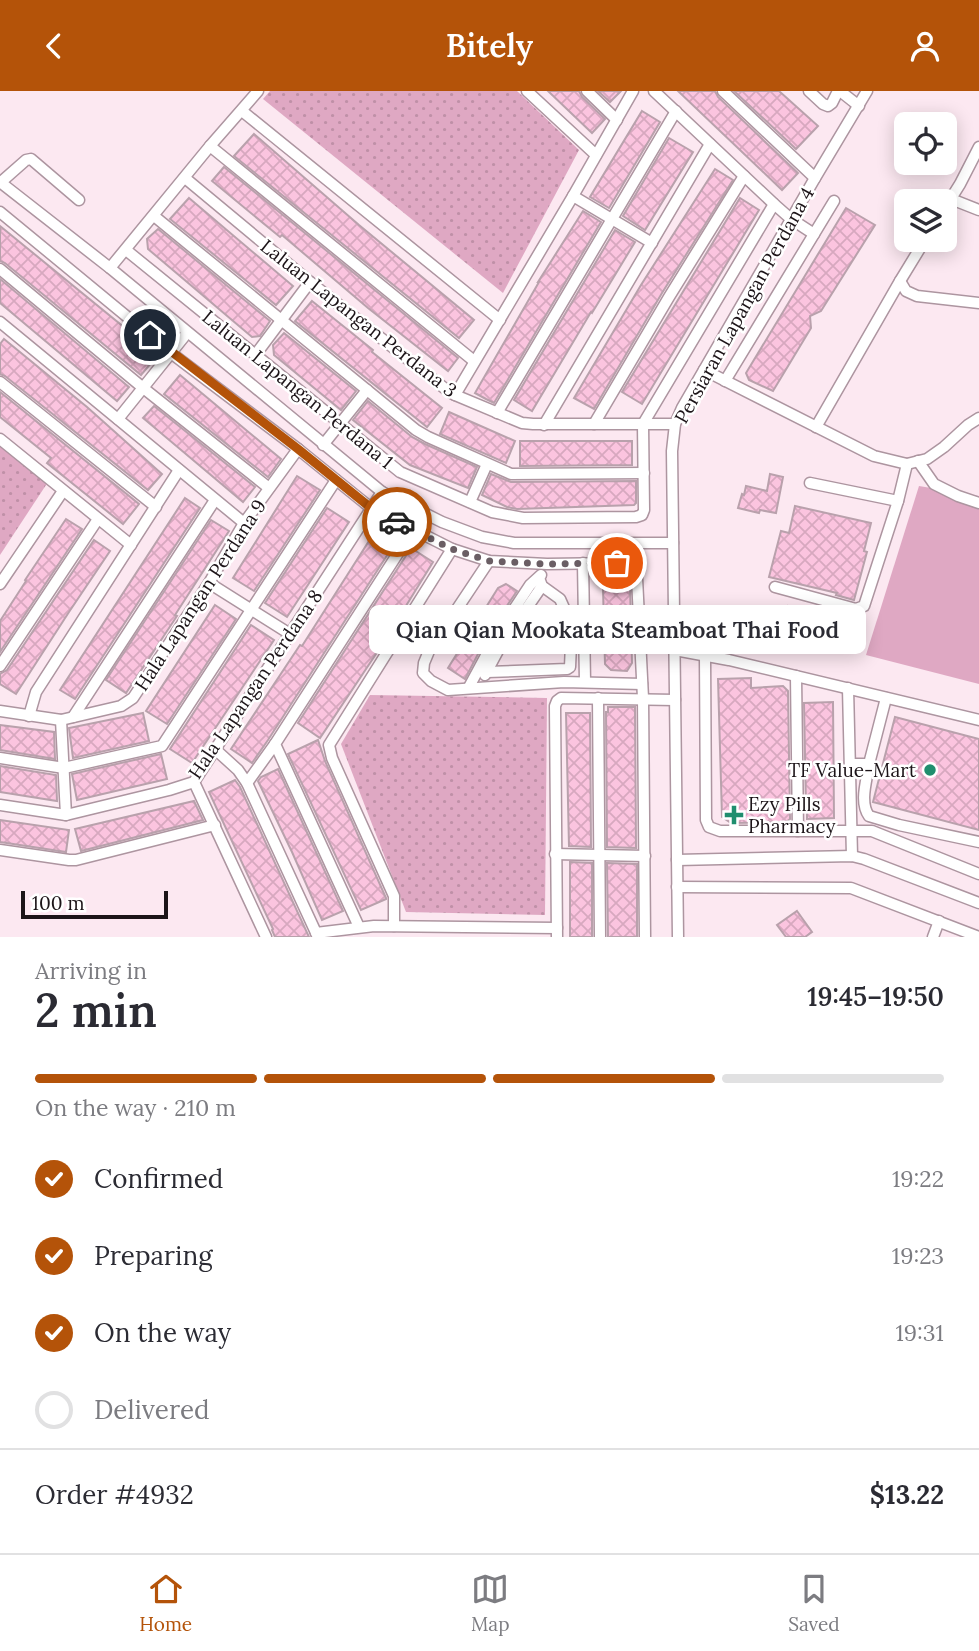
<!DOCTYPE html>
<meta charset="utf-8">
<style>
body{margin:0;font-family:Lora,serif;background:#f2f2f3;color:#2b2b33;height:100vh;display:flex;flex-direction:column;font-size:26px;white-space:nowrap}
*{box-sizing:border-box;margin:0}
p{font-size:23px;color:#7c7c81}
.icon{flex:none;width:38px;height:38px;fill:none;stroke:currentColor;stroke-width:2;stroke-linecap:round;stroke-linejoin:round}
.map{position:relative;height:846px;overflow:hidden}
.sheet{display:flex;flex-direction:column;background:#fff;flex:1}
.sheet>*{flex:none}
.tools{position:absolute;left:894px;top:21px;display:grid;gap:14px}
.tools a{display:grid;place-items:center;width:63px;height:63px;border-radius:10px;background:#fff;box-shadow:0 4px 18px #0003;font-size:35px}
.scale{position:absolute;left:21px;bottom:18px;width:147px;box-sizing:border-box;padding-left:7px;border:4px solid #1c1418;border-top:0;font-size:19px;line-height:24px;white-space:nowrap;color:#1c1418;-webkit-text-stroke:5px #fff;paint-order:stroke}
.pin{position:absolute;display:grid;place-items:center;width:60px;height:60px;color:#fff;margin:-30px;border:4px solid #fff;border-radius:50%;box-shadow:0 2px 7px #0007}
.courier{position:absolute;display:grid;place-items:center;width:70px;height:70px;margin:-35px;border:5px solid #b45309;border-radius:50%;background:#fff;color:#222;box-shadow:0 2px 9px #0007}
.bubble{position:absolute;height:49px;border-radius:10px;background:#fff;box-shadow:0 4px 18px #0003;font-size:23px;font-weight:600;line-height:49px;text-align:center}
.summary em{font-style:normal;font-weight:600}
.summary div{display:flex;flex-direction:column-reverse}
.summary{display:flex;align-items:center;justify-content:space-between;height:119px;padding:0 35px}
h1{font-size:46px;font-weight:600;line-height:52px}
.bar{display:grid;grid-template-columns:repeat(4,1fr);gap:10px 7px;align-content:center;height:84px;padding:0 35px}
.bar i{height:9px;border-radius:5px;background:#e1e1e2}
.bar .active{background:#b45309}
.bar p{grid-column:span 4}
.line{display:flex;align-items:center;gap:18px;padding:0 35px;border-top:2px solid #e1e1e2}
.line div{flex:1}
ol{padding:0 35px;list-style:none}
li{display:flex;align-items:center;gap:21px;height:77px}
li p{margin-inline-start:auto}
li .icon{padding:7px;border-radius:50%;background:#b45309;color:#fff;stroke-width:4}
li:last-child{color:#7c7c81}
li i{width:38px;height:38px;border:4px solid #e1e1e2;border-radius:50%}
header{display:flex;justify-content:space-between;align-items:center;height:91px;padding:0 35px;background:#b45309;color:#fff;font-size:32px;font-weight:600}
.menu{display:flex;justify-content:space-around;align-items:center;height:98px;border-top:2px solid #e1e1e2;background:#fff;font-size:19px;color:#7c7c81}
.menu a{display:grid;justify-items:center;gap:4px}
.menu .active{color:#b45309}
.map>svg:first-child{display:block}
.green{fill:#dfa8c3}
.park{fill:url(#park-dots)}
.building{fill:url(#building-cross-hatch);stroke:#b9a1ac;stroke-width:2}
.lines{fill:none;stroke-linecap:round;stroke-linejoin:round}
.minor-casing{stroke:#ad95a0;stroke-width:13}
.minor{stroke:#fff;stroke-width:10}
.done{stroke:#6a5e64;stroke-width:7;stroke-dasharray:0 12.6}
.route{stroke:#b45309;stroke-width:9}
.poi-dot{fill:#1f8e6e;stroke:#fff;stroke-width:2.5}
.labels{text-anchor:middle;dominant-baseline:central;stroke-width:5;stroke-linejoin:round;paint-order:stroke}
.street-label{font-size:19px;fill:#1c1418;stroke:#fff}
.poi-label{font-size:19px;fill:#1c1418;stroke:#fff;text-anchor:end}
</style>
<header><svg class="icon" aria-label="back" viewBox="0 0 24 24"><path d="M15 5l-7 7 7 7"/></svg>Bitely<svg class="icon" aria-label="person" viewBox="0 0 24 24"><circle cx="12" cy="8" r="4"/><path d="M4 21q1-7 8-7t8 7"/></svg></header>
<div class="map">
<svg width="979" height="846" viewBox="0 0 979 846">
<defs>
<pattern id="park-dots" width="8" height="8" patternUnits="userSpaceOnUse" patternTransform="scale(1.75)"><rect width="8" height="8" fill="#dfa8c3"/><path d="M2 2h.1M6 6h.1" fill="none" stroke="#bf90a7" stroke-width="1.8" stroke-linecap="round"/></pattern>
<pattern id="building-cross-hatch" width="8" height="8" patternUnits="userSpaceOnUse" patternTransform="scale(1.75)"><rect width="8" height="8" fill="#fbc4df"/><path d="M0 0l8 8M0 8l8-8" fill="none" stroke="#d7a8bf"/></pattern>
</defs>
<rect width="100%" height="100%" fill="#fce8f1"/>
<path class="green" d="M919 395 979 405V593L866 564Z"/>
<g class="park">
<path d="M270 0H517L579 59 503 202 263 8Z"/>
<path d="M0 353 48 391 0 464Z"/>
<path d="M370 604 547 607 545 824 406 821 341 653Z"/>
</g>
<g class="building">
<path d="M548 0H579L582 6 605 28 592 42Z"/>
<path d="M598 0H621L610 11Z"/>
<path d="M678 0H715L718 6 798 82 782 99Z"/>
<path d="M734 0H779L818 35 796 58Z"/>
<path d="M642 20 660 31 609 117 590 106Z"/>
<path d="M254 43 359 134 474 229 459 247 234 65Z"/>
<path d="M669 47 693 61 645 139 623 125Z"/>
<path d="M224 76 458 267 448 280 368 217 282 144 280 146 212 90Z"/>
<path d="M715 78 733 89 662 202 594 318 574 307 641 194Z"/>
<path d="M189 107 293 195 276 214 170 128Z"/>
<path d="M740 107 759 119 642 313 622 301Z"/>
<path d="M846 117 875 134 821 220 810 225 811 237 773 300 749 289 746 282Z"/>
<path d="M583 120 601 131 494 312 486 308 475 302 539 191H538Z"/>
<path d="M0 135 158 264 141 284 5 172 0 170Z"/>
<path d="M158 138 270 230 260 245 252 246 148 158 147 148Z"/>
<path d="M615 139 635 151 592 222 591 221 532 320 514 309Z"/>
<path d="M0 188 129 296 117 310 0 212Z"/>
<path d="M312 210 373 259 372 261 442 317 427 336 295 230Z"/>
<path d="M284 242 356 300 341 319 274 264 273 254Z"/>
<path d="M4 248 87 316 162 383 148 399 5 285 0 283V253Z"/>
<path d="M180 284 281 368 268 386 164 303Z"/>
<path d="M0 301 139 413 123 433 47 372 51 367 0 326Z"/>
<path d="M368 310 412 346 425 353 477 376 468 397 410 374 353 329Z"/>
<path d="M154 315 255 396 243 411 143 327Z"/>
<path d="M449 321 515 350 506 372 440 343Z"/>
<path d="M520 350H632V374L520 375Z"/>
<path d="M491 383 511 391 636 390V412L634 414 517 418 507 416 482 404Z"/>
<path d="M770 383 783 386 776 422 760 419 759 422 738 417 742 403 744 404 746 395 767 400Z"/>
<path d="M297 385 320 399 254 500 233 487Z"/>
<path d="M185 407 200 417 75 608 60 599Z"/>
<path d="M795 415 871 432 864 460 867 461 854 509 836 504 837 502 769 486 781 440 789 442Z"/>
<path d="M327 417 349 431 287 526 265 512Z"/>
<path d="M66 428 82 438 0 561V530L26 490 25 489Z"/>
<path d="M211 429 229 440 175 524 177 525 126 602 106 589Z"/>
<path d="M376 439 395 452 268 649 252 672 231 658 300 554 302 555Z"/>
<path d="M94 449 110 460 69 521 16 603 0 593V583L7 579Z"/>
<path d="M411 457 433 471 380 557 320 647 298 632Z"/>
<path d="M611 490 626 491 630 495 632 572 627 580 611 579 605 573 603 498Z"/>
<path d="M506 493 517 500 490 540 465 588 448 577 498 497Z"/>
<path d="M215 514 236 528 167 633 146 620Z"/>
<path d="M788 515 831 526 832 520 852 525 844 561 824 556 826 545 783 535Z"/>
<path d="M251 534 274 549 192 672 170 658Z"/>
<path d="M751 587V597L783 595 788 600 790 728 786 731 731 732 722 726 718 588Z"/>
<path d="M833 611 834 727 807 728V716L806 717 804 612Z"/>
<path d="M608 616H635L636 757 607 756 606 621H608Z"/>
<path d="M143 622 149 650 73 667 69 637Z"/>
<path d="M566 622H590L591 756 569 755Z"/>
<path d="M895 626 979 648V739L873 711Z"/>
<path d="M0 634 54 641 55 668 0 659Z"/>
<path d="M318 649 325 670 386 807V808L361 819 288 663Z"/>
<path d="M161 663 167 688 77 709 72 683Z"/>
<path d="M0 675 56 684 57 710 0 701Z"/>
<path d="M278 678 343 820 322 829 292 761 258 690 261 686Z"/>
<path d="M235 689 240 696 309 846H275L272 839 273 838 209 701Z"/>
<path d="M194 710 203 729 81 760 75 738Z"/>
<path d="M0 729 69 739 66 761 0 751Z"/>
<path d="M570 771 592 772V846H570Z"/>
<path d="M607 772 637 773V846H608Z"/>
<path d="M797 820 812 841 805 846H786L777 834Z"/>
</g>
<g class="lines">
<defs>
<g id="minor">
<path d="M527 0 596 64"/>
<path d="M587 0 617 29"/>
<path d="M654 0 774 113 791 128 814 143"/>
<path d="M723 0 815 87"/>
<path d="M809 0 823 13 828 15 832 12 838 0"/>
<path d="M840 0 859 15"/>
<path d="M242 20 500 229"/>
<path d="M210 55 474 270"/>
<path d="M185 87 310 191 448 300 455 304 522 332 533 333H675"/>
<path d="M0 91 110 177 382 401 442 431 482 446 514 452H673"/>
<path d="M0 92 26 69 31 68 79 109"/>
<path d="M573 105 652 152"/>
<path d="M951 108 979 119"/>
<path d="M945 117 960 93 979 56"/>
<path d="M0 121 171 262 298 358 371 417 452 458 489 470 547 473 617 472 630 476 637 487 643 607 645 846"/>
<path d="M154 125 416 339 428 346 511 383 644 382"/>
<path d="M126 159 400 381 492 421 523 427 636 426 642 424 644 419 643 333 774 113"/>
<path d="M110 177 210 55 258 0"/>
<path d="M0 178 142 296 269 397"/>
<path d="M900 190 906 200 917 205 979 212"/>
<path d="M0 231 244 432"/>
<path d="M256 263 310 191"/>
<path d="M704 279 874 365 907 373 927 368 944 356 968 334 979 327"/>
<path d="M725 290 834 110"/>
<path d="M0 291 156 416"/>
<path d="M455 304 573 105 633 0"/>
<path d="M497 322 676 20"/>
<path d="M118 328 187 242"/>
<path d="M594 333 669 206 744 85"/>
<path d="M544 334 710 53"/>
<path d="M816 336 900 190 925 149"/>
<path d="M0 348 131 454"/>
<path d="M323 354 367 299"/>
<path d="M918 370 934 393 958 405 979 412"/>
<path d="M810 392 898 410"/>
<path d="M470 411 487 373"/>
<path d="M489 470 429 560 424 572 423 582 431 590 448 599 564 591 642 593"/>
<path d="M583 472 585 591"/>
<path d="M209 492 290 543"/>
<path d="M0 493 63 400"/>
<path d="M775 496 856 518 864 515 898 410 907 373"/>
<path d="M675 559 729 569 979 629"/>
<path d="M705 565 706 729 709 736 720 740H872L979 783"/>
<path d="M0 575 98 428"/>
<path d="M487 581 567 578 570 576 571 553 567 548 564 517 560 508 542 495 539 487"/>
<path d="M485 584 500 556 542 495"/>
<path d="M796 585 798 740"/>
<path d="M469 596 497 544 530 494 541 484"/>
<path d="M848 597 852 765"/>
<path d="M598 607 600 846"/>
<path d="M0 620 61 629 121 615 133 607 209 492 244 432 298 358"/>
<path d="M29 625 36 601 179 379"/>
<path d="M73 626 215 409"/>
<path d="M61 629 66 724"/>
<path d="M216 659 238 679 247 692 318 846"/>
<path d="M0 667 64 677 162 655 336 389"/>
<path d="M850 673H869L886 607"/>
<path d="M869 673C867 689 859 711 869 725L899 734 979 751"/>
<path d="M194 691 266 846"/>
<path d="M247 692 275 653"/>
<path d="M0 714 66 724 169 699 194 691 382 401"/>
<path d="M0 759 69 769H76L215 734"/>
<path d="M555 763 645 765"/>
<path d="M677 769 852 765 864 768 979 812"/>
<path d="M677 796 851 797 979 846"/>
<path d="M394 835V805L332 667 329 654 452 458"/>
<path d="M359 836 275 653 413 439"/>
<path d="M316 842 374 835 557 837"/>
<path d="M557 846 555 615 557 610 561 607 675 609"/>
<path d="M678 846 672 360 675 333 682 317 815 87 867 0"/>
<path d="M933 846 939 830"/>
</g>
</defs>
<use href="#minor" class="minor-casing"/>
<use href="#minor" class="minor"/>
</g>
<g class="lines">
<path class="done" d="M397 431 452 458 489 470 547 473 617 472"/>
<path class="route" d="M150 244 298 358 371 417 397 431"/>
</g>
<g class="poi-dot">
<circle cx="930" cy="679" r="7"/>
<path d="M730.5 713.5h7v7h7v7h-7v7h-7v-7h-7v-7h7z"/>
</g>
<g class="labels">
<g class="street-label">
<text transform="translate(744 214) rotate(-61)">Persiaran Lapangan Perdana 4</text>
<text transform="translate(359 227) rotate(38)">Laluan Lapangan Perdana 3</text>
<text transform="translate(298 298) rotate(39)">Laluan Lapangan Perdana 1</text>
<text transform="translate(200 504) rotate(-57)">Hala Lapangan Perdana 9</text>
<text transform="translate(255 593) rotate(-56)">Hala Lapangan Perdana 8</text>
</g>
<g class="poi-label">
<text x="916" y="679">TF Value-Mart</text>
<text x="748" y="713" text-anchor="start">Ezy Pills<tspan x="748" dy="22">Pharmacy</tspan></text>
</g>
</g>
</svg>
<div class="tools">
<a><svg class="icon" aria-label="locate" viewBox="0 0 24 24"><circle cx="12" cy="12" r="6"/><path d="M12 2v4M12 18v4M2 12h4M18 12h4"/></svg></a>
<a><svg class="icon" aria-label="layers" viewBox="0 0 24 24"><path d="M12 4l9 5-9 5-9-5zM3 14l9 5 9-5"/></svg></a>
</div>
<div class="scale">100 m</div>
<div class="pin" style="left:617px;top:472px;background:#ea580c"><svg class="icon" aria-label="bag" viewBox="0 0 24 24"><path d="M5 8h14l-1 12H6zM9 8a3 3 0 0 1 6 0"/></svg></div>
<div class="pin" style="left:150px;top:244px;background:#1f2937"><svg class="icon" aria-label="home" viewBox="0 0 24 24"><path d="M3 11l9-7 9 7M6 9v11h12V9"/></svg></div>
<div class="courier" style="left:397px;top:431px"><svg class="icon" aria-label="car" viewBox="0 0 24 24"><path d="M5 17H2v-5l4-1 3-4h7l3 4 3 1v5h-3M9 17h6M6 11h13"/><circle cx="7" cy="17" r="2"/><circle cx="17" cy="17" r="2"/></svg></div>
<div class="bubble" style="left:369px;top:514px;width:497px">Qian Qian Mookata Steamboat Thai Food</div>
</div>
<section class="sheet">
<div class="summary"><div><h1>2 min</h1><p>Arriving in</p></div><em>19:45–19:50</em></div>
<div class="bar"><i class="active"></i><i class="active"></i><i class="active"></i><i></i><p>On the way · 210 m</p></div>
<ol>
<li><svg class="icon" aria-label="check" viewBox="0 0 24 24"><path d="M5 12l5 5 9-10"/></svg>Confirmed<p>19:22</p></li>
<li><svg class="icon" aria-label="check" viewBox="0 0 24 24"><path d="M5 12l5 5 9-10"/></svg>Preparing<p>19:23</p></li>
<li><svg class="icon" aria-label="check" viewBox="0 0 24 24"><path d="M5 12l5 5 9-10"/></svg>On the way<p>19:31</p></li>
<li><i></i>Delivered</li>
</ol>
<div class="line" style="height:91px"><div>Order #4932</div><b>$13.22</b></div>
</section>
<nav class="menu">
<a class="active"><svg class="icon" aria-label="home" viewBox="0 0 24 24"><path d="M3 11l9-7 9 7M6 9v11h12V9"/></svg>Home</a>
<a><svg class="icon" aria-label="map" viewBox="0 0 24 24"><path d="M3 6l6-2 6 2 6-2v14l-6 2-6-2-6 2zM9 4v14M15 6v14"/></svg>Map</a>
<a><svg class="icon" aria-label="saved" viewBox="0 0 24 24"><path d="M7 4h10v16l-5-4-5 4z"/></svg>Saved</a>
</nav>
